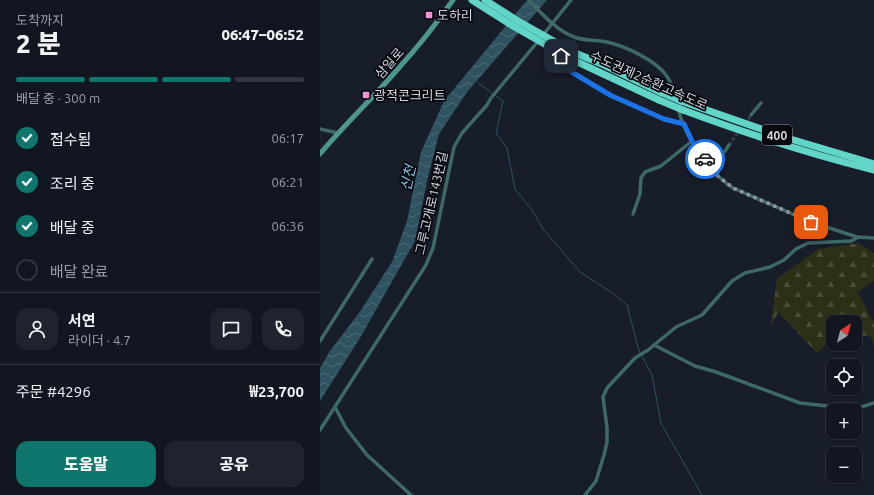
<!DOCTYPE html>
<html lang="ko">
<meta charset="utf-8">
<style>
body{margin:0;font-family:Ubuntu,"Noto Sans KR",sans-serif;background:#1f232d;color:#f1f3f6;height:100vh;display:flex;flex-direction:column;font-size:15px;white-space:nowrap}
*{box-sizing:border-box;margin:0}
p{font-size:13px;color:#9c9fa5}
.icon{flex:none;width:22px;height:22px;fill:none;stroke:currentColor;stroke-width:2;stroke-linecap:round;stroke-linejoin:round}
.map{position:relative;flex:1;overflow:hidden}
.details{display:flex;flex-direction:column;background:#121620;width:320px}
.details>*{flex:none}
.needle{width:26px;rotate:36deg}
.controls{position:absolute;left:506px;top:315px;display:grid;gap:8px}
.controls a{display:grid;place-items:center;width:36px;height:36px;border-radius:8px;background:#121620;box-shadow:0 1px 3px #0004,0 0 0 1px #31353e;font-size:20px}
.pin{position:absolute;display:grid;place-items:center;width:34px;height:34px;color:#fff;margin:-17px;border-radius:8px;box-shadow:0 2px 6px #0006}
.courier{position:absolute;display:grid;place-items:center;width:40px;height:40px;margin:-20px;border:3px solid #1a73e8;border-radius:50%;background:#fff;color:#222;box-shadow:0 1px 5px #0007}
.headline em{font-style:normal;font-weight:800}
.headline div{display:flex;flex-direction:column-reverse}
.headline{display:flex;align-items:center;justify-content:space-between;height:68px;padding:0 16px}
h1{font-size:26px;font-weight:800;line-height:30px}
.bar{display:grid;grid-template-columns:repeat(4,1fr);gap:6px 4px;align-content:center;height:48px;padding:0 16px}
.bar i{height:5px;border-radius:3px;background:#31353e}
.bar .active{background:#0f766e}
.bar p{grid-column:span 4}
.line{display:flex;align-items:center;gap:10px;padding:0 16px;border-top:1px solid #31353e}
.line div{flex:1}
.round{display:grid;place-items:center;flex:none;width:42px;height:42px;border-radius:12px;background:#1f232d}
ol{padding:0 16px;list-style:none}
li{display:flex;align-items:center;gap:12px;height:44px}
li p{margin-inline-start:auto}
li .icon{padding:4px;border-radius:50%;background:#0f766e;color:#fff;stroke-width:4}
li:last-child{color:#9c9fa5}
li i{width:22px;height:22px;border:2px solid #31353e;border-radius:50%}
.cta{display:flex;gap:8px;margin-top:auto;padding:8px 16px}
.cta a{flex:1;height:46px;border-radius:12px;background:#0f766e;color:#fff;font-size:16px;font-weight:800;line-height:46px;text-align:center}
.cta a+a{background:#1f232d;color:#f1f3f6}
main{display:flex;flex:1;min-height:0}
.map>svg:first-child{display:block}
.forest{fill:url(#forest-firs)}
.water{fill:url(#water-waves)}
.lines{fill:none;stroke-linecap:round;stroke-linejoin:round}
.stream{stroke:#2f5360;stroke-width:1}
.minor-tunnel{stroke:#343945;stroke-width:3.5;stroke-dasharray:3.5 2;stroke-linecap:butt}
.minor{stroke:#3f6964;stroke-width:3.5}
.secondary{stroke:#4e958d;stroke-width:5}
.motorway{stroke:#62d5c9;stroke-width:7}
.motorway-bridge{stroke:#62d5c9;stroke-width:7}
.done{stroke:#9296a0;stroke-width:4;stroke-dasharray:0 7.2}
.route{stroke:#1a73e8;stroke-width:5}
.poi-dot{fill:#f491d3;stroke:#06080d;stroke-width:1.5}
.labels{text-anchor:middle;dominant-baseline:central;stroke-width:3.5;stroke-linejoin:round;paint-order:stroke}
.shield{fill:#06080d;stroke:#9699a1;stroke-width:1}
.shield-label{font-size:12px;font-weight:bold;fill:#d3d7e0}
.poi-label{font-size:13px;fill:#d3d7e0;stroke:#06080d;text-anchor:start}
.street-label{font-size:13px;fill:#d3d7e0;stroke:#06080d}
.water-label{font-size:14px;font-style:italic;fill:#86cae3;stroke:#06080d}
</style>
<main>
<section class="details">
<div class="headline"><div><h1>2 분</h1><p>도착까지</p></div><em>06:47–06:52</em></div>
<div class="bar"><i class="active"></i><i class="active"></i><i class="active"></i><i></i><p>배달 중 · 300 m</p></div>
<ol>
<li><svg class="icon" aria-label="check" viewBox="0 0 24 24"><path d="M5 12l5 5 9-10"/></svg>접수됨<p>06:17</p></li>
<li><svg class="icon" aria-label="check" viewBox="0 0 24 24"><path d="M5 12l5 5 9-10"/></svg>조리 중<p>06:21</p></li>
<li><svg class="icon" aria-label="check" viewBox="0 0 24 24"><path d="M5 12l5 5 9-10"/></svg>배달 중<p>06:36</p></li>
<li><i></i>배달 완료</li>
</ol>
<div class="line" style="height:72px"><a class="round"><svg class="icon" aria-label="person" viewBox="0 0 24 24"><circle cx="12" cy="8" r="4"/><path d="M4 21q1-7 8-7t8 7"/></svg></a><div><b>서연</b><p>라이더 · 4.7</p></div><a class="round"><svg class="icon" aria-label="chat" viewBox="0 0 24 24"><path d="M4 5h16v11H9l-5 4z"/></svg></a><a class="round"><svg class="icon" aria-label="phone" viewBox="0 0 24 24"><path d="M5 4h4l2 5-3 2q2 4 5 5l2-3 5 2v4C11 20 4 13 5 4z"/></svg></a></div>
<div class="line" style="height:52px"><div>주문 #4296</div><b>₩23,700</b></div>
<div class="cta"><a>도움말</a><a>공유</a></div>
</section>
<div class="map">
<svg width="554" height="495" viewBox="0 0 554 495">
<defs>
<pattern id="forest-firs" width="22" height="20" patternUnits="userSpaceOnUse"><rect width="22" height="20" fill="#2b3016"/><path d="M5 1l3.5 6h-7zM16 11l3.5 6h-7z" fill="#494d38"/></pattern>
<pattern id="water-waves" width="16" height="10" patternUnits="userSpaceOnUse"><rect width="16" height="10" fill="#2f5360"/><path d="M0 5q4-4 8 0t8 0" fill="none" stroke="#4c6b76"/></pattern>
</defs>
<rect width="100%" height="100%" fill="#181d2a"/>
<path class="forest" d="M538 243 554 253V281L538 292 552 320 554 321V345L551 337 535 334V322H513V337L497 353 458 312 450 329 457 279 498 249Z"/>
<path class="water" d="M207 0H227L147 92 119 134 107 181 95 241 40 338 0 401V368L10 351 39 313 72 262 87 221 101 152 124 101Z"/>
<g class="lines">
<g class="stream">
<path d="M157 82 183 101 176 133 187 148 195 189 212 210 223 229 260 272 294 294 307 305 318 347 320 353"/>
<path d="M322 356 332 375 341 423 382 495"/>
</g>
<g class="minor-tunnel">
<path d="M425 124 431 115"/>
<path d="M409 145 420 130"/>
</g>
<g class="minor">
<path d="M209 0C222 14 236 30 254 37 264 41 276 40 287 42 305 46 335 60 346 75 351 81 353 89 355 97"/>
<path d="M223 35 251 0"/>
<path d="M241 56 242 62 250 71 290 95 344 119 364 124"/>
<path d="M358 109C366 138 388 172 413 188L491 222 537 237 554 238"/>
<path d="M431 115 441 103"/>
<path d="M0 129 18 133"/>
<path d="M392 170 409 145"/>
<path d="M313 214 320 194 321 178 325 172 341 166 372 141"/>
<path d="M0 341 52 259"/>
<path d="M334 345 375 366 396 372 480 403 535 409 554 403"/>
<path d="M15 407 26 428 47 455 91 495"/>
<path d="M0 430 106 265 113 248 134 147 142 133 167 105 171 98 219 40"/>
<path d="M265 495 276 481 284 455 287 442V428L283 397 287 388 315 358 328 350 356 327 382 315 412 281 425 273 450 267 464 260 476 249 488 243 531 241 539 237"/>
</g>
<path class="secondary" d="M0 154C24 125 52 99 77 70 97 48 116 24 133 0"/>
<g class="motorway">
<path d="M253 52 284 65 340 92"/>
<path d="M249 58 339 100"/>
<path d="M361 101 467 138 554 164"/>
<path d="M363 110C425 133 489 154 554 170"/>
</g>
<g class="motorway-bridge">
<path d="M152 0 193 26 249 58"/>
<path d="M165 0 198 21 253 52"/>
<path d="M340 92 361 101"/>
<path d="M339 100 363 110"/>
</g>
</g>
<g class="lines">
<path class="done" d="M385 159 394 173 413 188 491 222"/>
<path class="route" d="M241 56 242 62 250 71 290 95 344 119 364 124 372 141 385 159"/>
</g>
<g class="poi-dot">
<rect x="105" y="11" width="8" height="8" rx="2"/>
<rect x="42" y="91" width="8" height="8" rx="2"/>
</g>
<g class="labels">
<rect class="shield" x="442" y="125" width="30" height="20" rx="3"/>
<g class="shield-label">
<text x="457" y="135">400</text>
</g>
<g class="poi-label">
<text x="117" y="15">도하리</text>
<text x="54" y="95">광적콘크리트</text>
</g>
<g class="street-label">
<text transform="translate(69 63) rotate(-49)">삼일로</text>
<text transform="translate(329 80) rotate(24)">수도권제2순환고속도로</text>
<text transform="translate(111 203) rotate(-77)">그루고개로143번길</text>
</g>
<g class="water-label">
<text transform="translate(88 178) rotate(-77)">신천</text>
</g>
</g>
</svg>
<div class="controls">
<a><svg class="needle" viewBox="-14 -14 28 28"><path d="M0-13l5 13h-10z" fill="#e53935"/><path d="M0 13l5-13h-10z" fill="#9c9fa5"/></svg></a>
<a><svg class="icon" aria-label="locate" viewBox="0 0 24 24"><circle cx="12" cy="12" r="6"/><path d="M12 2v4M12 18v4M2 12h4M18 12h4"/></svg></a>
<a>+</a>
<a>−</a>
</div>
<div class="pin" style="left:491px;top:222px;background:#ea580c"><svg class="icon" aria-label="bag" viewBox="0 0 24 24"><path d="M5 8h14l-1 12H6zM9 8a3 3 0 0 1 6 0"/></svg></div>
<div class="pin" style="left:241px;top:56px;background:#1f2937"><svg class="icon" aria-label="home" viewBox="0 0 24 24"><path d="M3 11l9-7 9 7M6 9v11h12V9"/></svg></div>
<div class="courier" style="left:385px;top:159px"><svg class="icon" aria-label="car" viewBox="0 0 24 24"><path d="M5 17H2v-5l4-1 3-4h7l3 4 3 1v5h-3M9 17h6M6 11h13"/><circle cx="7" cy="17" r="2"/><circle cx="17" cy="17" r="2"/></svg></div>
</div>
</main>
